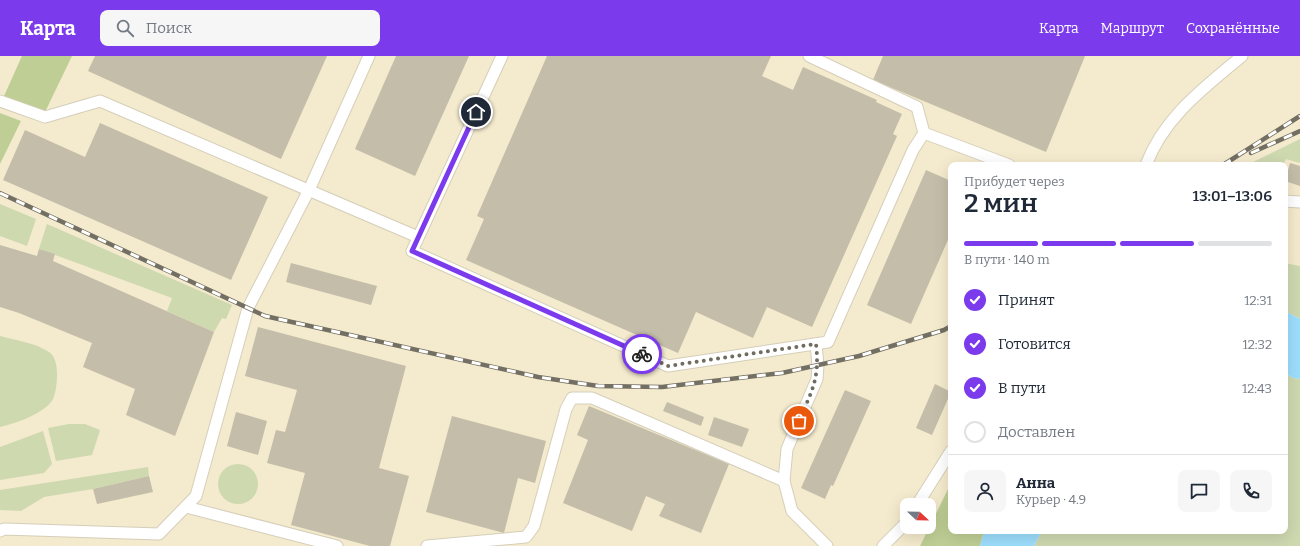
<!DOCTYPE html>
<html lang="ru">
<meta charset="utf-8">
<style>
body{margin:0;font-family:Bitter,serif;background:#f6f6f7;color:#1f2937;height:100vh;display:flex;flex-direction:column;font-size:15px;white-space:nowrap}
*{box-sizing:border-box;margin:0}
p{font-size:13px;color:#747a83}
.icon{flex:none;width:22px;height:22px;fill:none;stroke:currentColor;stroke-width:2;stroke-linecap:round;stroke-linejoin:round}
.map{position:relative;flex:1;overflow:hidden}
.drawer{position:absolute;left:948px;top:106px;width:340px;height:372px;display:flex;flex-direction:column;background:#fff;border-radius:8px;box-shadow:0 4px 16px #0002}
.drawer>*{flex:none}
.needle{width:26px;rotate:112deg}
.buttons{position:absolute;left:900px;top:442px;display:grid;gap:8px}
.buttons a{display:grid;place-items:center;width:36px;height:36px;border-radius:8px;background:#fff;box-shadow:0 4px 16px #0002;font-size:20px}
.pin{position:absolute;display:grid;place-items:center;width:34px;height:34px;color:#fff;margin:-17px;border:2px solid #fff;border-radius:50%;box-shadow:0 1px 4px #0007}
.courier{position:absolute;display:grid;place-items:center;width:40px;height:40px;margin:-20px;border:3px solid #7c3aed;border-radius:50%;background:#fff;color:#222;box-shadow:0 1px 5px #0007}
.headline em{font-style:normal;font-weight:600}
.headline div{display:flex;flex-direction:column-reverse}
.headline{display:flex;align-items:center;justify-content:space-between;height:68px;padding:0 16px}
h1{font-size:26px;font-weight:600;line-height:30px}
.bar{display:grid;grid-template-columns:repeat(4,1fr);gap:6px 4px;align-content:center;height:48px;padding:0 16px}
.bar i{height:5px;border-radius:3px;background:#e0e1e3}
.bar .current{background:#7c3aed}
.bar p{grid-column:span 4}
.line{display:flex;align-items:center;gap:10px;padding:0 16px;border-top:1px solid #e0e1e3}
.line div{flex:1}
.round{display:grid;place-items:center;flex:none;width:42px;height:42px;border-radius:8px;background:#f6f6f7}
ol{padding:0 16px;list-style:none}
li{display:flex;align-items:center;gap:12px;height:44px}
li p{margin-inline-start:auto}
li .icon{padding:4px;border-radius:50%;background:#7c3aed;color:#fff;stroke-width:4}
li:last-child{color:#747a83}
li i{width:22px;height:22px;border:2px solid #e0e1e3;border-radius:50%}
header{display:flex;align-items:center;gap:24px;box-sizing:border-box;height:56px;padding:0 20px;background:#7c3aed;color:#fff}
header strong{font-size:19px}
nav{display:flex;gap:22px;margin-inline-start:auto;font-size:14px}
.search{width:280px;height:36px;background:#f6f6f7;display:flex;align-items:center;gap:10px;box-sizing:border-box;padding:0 14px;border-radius:8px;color:#747a83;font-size:15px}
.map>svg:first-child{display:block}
.built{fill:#f4eacd;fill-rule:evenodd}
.green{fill:#ced9b0}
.forest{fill:#bfce95}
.water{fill:#9ddefd}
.building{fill:#c4bda9}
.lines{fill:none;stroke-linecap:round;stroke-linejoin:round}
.service-casing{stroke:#d5ceb9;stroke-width:13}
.service{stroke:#fff;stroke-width:11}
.rail-casing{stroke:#736f62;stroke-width:4.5}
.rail{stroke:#fff;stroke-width:3;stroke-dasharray:9;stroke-linecap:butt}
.done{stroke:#706c60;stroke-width:4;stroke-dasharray:0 7.2}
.route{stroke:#7c3aed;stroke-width:5}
</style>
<header>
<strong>Карта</strong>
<div class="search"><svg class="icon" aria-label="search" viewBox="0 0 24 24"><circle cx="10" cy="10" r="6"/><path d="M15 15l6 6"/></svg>Поиск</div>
<nav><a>Карта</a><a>Маршрут</a><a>Сохранённые</a></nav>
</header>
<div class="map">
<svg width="1300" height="490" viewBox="0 0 1300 490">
<rect width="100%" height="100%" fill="#fef7e1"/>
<path class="built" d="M0 0H1300V210L1285 207V109H951V427L920 490H0ZM907 449H929V471H907Z"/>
<g class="green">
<path d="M1300 83V107L1286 103 1283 109H1247Z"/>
<path d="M0 148 36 163 27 190 0 180Z"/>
<path d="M47 168 232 249 226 263 222 262 214 276 167 255 172 242 39 193Z"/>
<path d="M1285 207 1300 210V263L1285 255Z"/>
<path d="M0 280C15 284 36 287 49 296 56 301 57 311 57 319 57 326 56 336 53 343 46 357 14 368 0 371Z"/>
<path d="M1285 317 1293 322 1300 323V490H1034L1042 475H1285Z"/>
<path d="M69 368H85L100 374 92 399 56 405 48 372Z"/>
<path d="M43 375 52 408 44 417 0 424V391Z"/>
<circle cx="238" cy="428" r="20"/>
<path d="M148 411 149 420 93 433 44 441 21 455 0 454V434Z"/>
</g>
<g class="forest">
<path d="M22 0H72L45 56 4 40Z"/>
<path d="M0 57 21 65 0 108Z"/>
<path d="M951 427V475H984L980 490H920Z"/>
</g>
<g class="water">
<path d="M1285 255 1300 263V323L1293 322 1285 317Z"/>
<path d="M984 475H1042L1034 490H980Z"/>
</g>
<g class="building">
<path d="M95 0H327L281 103 88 15Z"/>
<path d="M396 0H469L415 120 355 93Z"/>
<path d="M547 0H771L762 20 793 34 803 11 877 44 876 46 902 58 893 78 897 80 812 271 767 251 753 282 696 256 678 297 466 204 484 163 477 160Z"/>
<path d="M883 0H1085L1046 96 873 24Z"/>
<path d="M100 67 268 141 231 224 3 124 25 74 85 101Z"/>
<path d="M1290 107 1300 110V130L1285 125Z"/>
<path d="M926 114 951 125V177L911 268 867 249Z"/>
<path d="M0 189 37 200 39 193 55 198 53 205 214 276 175 380 126 359 135 333 83 311 92 287 19 257 0 251Z"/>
<path d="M291 207 377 230 371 249 286 226Z"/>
<path d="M258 271 406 310 379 412 409 420 390 490H370L291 469 305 417 267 407 276 374 285 376 297 334 245 320Z"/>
<path d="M935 328 951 336 932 379 916 372Z"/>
<path d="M845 334 871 345 833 430 831 429 825 443 801 432Z"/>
<path d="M667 346 704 361 701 370 663 355Z"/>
<path d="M589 350 729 408 701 477 659 460 665 448 646 440 632 475 563 447 588 384 577 379Z"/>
<path d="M236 356 267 365 258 399 227 390Z"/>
<path d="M452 360 546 385 535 427 518 422 504 477 426 456Z"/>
<path d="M714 361 749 373 742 391 708 379Z"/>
<path d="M149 420 153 436 97 448 93 433Z"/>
</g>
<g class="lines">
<defs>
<g id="service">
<path d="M502 0 412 195 668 310 828 286 913 94 924 77 1009 109"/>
<path d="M809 0 917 51 924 77"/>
<path d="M0 45 45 61 100 45 418 181"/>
<path d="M1146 109C1164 61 1204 32 1242 0"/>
<path d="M1285 145 1300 146"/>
<path d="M816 288 818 309 817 323 787 393 784 425 792 455 827 490"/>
<path d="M917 449 951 395"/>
<path d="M186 451 337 490"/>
<path d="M0 475 4 473 159 478 196 440 248 252 309 134 369 0"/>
<path d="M427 490 526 481 534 470 566 353 572 342H592L784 425"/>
<path d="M883 490 907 466"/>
</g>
</defs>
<use href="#service" class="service-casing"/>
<use href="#service" class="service"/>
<defs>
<g id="rail">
<path d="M1251 97 1300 75"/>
<path d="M1223 109 1300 60"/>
<path d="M0 137 265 260 538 321 598 330 662 331 782 317 859 300 944 274 951 270"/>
</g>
</defs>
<use href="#rail" class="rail-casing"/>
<use href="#rail" class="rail"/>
</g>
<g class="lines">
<path class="done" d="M642 298 668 310 816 288C820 323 812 334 799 365"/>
<path class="route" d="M476 56 412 195 642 298"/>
</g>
</svg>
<div class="buttons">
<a><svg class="needle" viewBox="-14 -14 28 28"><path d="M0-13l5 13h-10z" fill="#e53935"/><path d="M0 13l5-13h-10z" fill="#747a83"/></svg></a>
</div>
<div class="pin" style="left:799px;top:365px;background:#ea580c"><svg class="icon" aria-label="bag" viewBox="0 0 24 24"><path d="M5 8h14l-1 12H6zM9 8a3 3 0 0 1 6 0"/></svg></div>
<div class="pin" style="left:476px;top:56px;background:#1f2937"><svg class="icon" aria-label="home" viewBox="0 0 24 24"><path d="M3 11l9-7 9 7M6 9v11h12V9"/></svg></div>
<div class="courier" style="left:642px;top:298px"><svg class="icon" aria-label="bike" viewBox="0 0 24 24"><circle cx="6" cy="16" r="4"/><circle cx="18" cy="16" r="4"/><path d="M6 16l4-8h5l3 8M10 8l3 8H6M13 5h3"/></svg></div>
<section class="drawer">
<div class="headline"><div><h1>2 мин</h1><p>Прибудет через</p></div><em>13:01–13:06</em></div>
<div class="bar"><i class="current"></i><i class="current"></i><i class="current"></i><i></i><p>В пути · 140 m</p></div>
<ol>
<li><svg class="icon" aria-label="check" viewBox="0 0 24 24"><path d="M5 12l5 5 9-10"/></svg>Принят<p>12:31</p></li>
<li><svg class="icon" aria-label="check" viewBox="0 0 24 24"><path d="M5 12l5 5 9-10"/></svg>Готовится<p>12:32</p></li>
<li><svg class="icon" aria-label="check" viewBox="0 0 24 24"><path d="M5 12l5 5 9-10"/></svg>В пути<p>12:43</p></li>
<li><i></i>Доставлен</li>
</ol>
<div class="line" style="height:72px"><a class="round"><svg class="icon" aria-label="person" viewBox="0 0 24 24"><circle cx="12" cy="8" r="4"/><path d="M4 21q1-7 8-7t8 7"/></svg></a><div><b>Анна</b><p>Курьер · 4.9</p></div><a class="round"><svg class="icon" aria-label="chat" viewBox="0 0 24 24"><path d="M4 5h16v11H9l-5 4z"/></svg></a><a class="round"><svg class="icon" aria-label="phone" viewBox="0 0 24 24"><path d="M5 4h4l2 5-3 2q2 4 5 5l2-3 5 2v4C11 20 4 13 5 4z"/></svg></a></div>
</section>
</div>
